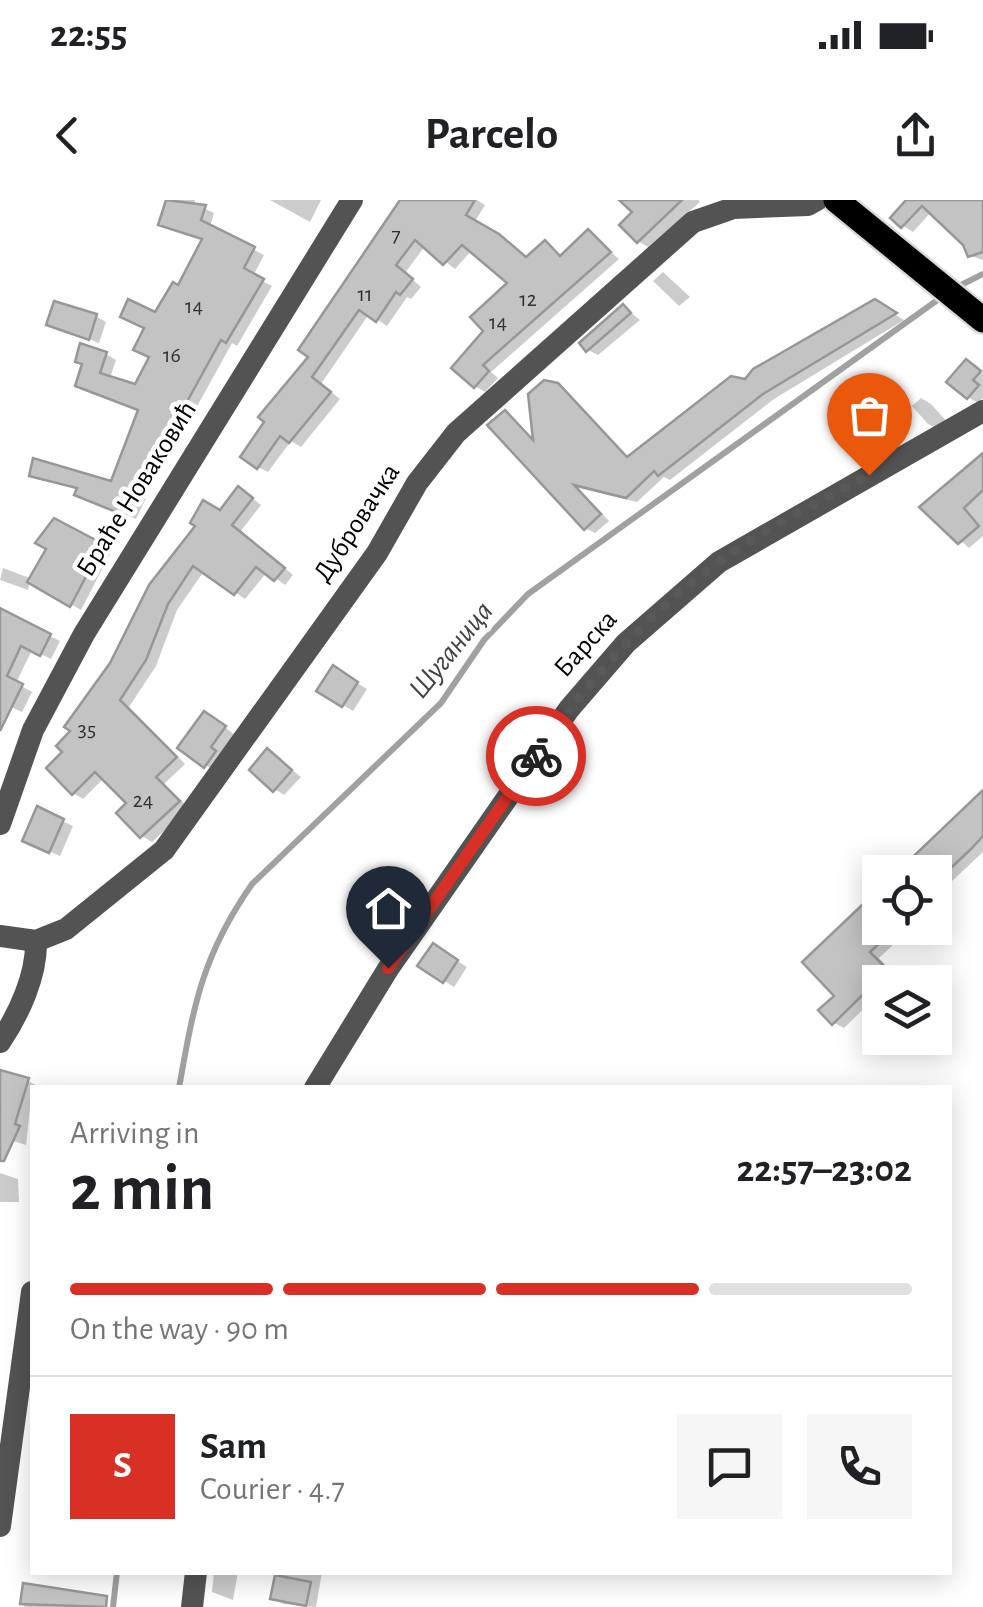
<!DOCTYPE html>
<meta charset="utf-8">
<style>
body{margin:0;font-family:"Alegreya Sans",sans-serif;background:#f6f6f6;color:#202124;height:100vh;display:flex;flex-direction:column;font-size:38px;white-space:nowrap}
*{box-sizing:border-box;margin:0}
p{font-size:32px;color:#757577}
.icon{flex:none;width:55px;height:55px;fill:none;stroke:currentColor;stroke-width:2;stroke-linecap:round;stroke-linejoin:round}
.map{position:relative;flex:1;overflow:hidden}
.details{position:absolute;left:30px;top:885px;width:922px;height:490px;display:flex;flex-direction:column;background:#fff;border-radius:0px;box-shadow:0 5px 25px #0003}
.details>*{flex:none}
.tools{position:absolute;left:862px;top:655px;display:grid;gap:20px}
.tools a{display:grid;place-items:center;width:90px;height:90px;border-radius:0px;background:#fff;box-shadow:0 5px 25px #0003;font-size:50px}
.pin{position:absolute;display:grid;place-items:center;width:85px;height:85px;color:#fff;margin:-102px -42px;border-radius:50% 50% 50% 0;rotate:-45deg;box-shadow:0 0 10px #0007}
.pin .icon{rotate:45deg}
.courier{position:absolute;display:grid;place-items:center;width:100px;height:100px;margin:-50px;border:8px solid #d93025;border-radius:50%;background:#fff;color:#222;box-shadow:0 2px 12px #0007}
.summary em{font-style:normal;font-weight:700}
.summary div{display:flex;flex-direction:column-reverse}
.summary{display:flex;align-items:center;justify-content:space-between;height:170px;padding:0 40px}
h1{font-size:65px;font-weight:700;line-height:75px}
.bar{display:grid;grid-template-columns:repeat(4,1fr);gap:15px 10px;align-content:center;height:120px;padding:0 40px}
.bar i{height:12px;border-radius:8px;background:#e0e0e0}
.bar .active{background:#d93025}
.bar p{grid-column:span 4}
.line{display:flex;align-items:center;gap:25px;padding:0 40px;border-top:2px solid #e0e0e0}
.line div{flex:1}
.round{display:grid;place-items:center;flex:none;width:105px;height:105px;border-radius:0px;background:#f6f6f6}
.status{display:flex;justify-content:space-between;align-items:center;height:70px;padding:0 50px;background:#fff;direction:ltr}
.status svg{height:28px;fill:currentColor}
header{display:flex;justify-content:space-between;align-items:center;height:130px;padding:0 40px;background:#fff;font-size:45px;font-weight:700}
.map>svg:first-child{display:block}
.shadow{fill:#0003}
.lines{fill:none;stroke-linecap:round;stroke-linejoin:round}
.stream{stroke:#a1a1a1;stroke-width:6}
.building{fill:#c3c3c3;stroke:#979797;stroke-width:2.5}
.major-casing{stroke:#dbdbdb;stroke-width:30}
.minor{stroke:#535353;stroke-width:22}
.major{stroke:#000;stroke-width:25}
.done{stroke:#595959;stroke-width:10;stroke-dasharray:0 18}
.route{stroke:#d93025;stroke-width:12}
.labels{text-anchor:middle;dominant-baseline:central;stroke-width:9;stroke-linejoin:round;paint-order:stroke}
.number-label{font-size:22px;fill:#313131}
.street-label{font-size:28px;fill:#000;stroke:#fff}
.water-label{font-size:30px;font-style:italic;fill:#424242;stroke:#fff}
</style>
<div class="status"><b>22:55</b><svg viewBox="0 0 49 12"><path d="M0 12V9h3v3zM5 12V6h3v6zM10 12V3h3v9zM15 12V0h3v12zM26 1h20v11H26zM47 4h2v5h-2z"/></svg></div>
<header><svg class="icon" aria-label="back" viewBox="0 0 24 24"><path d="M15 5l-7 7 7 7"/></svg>Parcelo<svg class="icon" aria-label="share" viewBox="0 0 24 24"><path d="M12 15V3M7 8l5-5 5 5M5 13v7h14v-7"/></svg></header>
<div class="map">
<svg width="983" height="1407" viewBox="0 0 983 1407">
<rect width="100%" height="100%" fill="#fff"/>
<g class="shadow">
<path d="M167 0H195L194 4 214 13 210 27 264 55 253 76 272 86 237 146 232 143 183 232 179 230 136 319 87 300 79 290 32 275 112 284 141 211 88 191 106 154 116 160 110 178 136 187 152 157 147 128 179 89 204 40 161 24Z"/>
<path d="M270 0H321L310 22Z"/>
<path d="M402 0H477L485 5 474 23 528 59 545 43 562 57 588 32 619 59 491 172 498 178 485 192 475 186 486 131 510 83 472 50 455 69 425 46 405 73 421 87 411 99 407 97 387 126 369 114 321 184 340 199 301 247 291 241 268 272 258 267 312 156Z"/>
<path d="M623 0H698L700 2 648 47 638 41 636 12Z"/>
<path d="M909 0H983V60L970 56 965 44 932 11 913 32 903 26Z"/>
<path d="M663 72 690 97 679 106 653 81Z"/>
<path d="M875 102 904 120 774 199 670 280 664 277 637 302 578 288 609 321 595 333 585 328 505 213 535 241 557 185 629 258Z"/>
<path d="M624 107 640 120 598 155 588 150Z"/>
<path d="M96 116 106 122 99 143 49 124Z"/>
<path d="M967 162 983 173V198L978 203 968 197Z"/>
<path d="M921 198 931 204 949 224 939 230 928 224 912 206Z"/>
<path d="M983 255V336L969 348 923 307Z"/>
<path d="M248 295 261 305 240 332 293 375 285 385 267 372 245 399 204 371 177 410 156 466 129 507 185 564 164 584 189 608 152 642 142 636 129 603 104 578 83 599 73 593 66 552 73 531 221 313Z"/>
<path d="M55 321 111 352 81 410 30 381 28 390 0 380 3 368 32 379 49 349 38 342Z"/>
<path d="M0 411 60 441 51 459 32 450 16 483 32 492 22 512 5 504 0 524Z"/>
<path d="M334 469 367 489 353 511 320 491Z"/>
<path d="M215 520 234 534 216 572 180 547Z"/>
<path d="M268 551 301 577 284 595 275 589Z"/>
<path d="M983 593V652L935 697V672H899Z"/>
<path d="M38 610 73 626 60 656 35 645Z"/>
<path d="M880 691V728H911L879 758 896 777 880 782V793L844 828 834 823 837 796Z"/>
<path d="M434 746 467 767 454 787 421 766Z"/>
<path d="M28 881 38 886 32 888 26 945 0 937V883Z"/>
<path d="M0 973 18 979 19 1002H0Z"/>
<path d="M214 1372H238L233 1400 212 1392Z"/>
<path d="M278 1372H322L316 1407 283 1404 273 1398Z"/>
<path d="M25 1386 95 1401 94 1407H24Z"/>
</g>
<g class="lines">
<g class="stream">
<path d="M953 89 983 74"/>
<path d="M179 888C194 804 202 756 252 684L441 503 484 440 528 394 943 96"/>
<path d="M113 1407 117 1372"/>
</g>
</g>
<g class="building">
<path d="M166 0 206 5 201 20 255 47 244 68 264 79 226 143 221 140 172 229 169 227 126 316 74 295 77 288 29 276 33 258 111 281 138 210 75 186 82 164 75 162 80 143 107 152 100 173 135 184 149 157 133 150 144 128 120 117 128 99 155 112 173 82 178 85 202 39 158 25Z"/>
<path d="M400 0H475L466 15 499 34 526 57 545 40 560 56 588 29 611 52 483 165 489 171 474 188 451 168 483 131 470 117 507 83 462 45 443 65 415 40 396 65 413 79 400 95 396 92 376 122 359 110 312 177 331 192 289 243 280 236 257 269 240 257 264 222 258 217 308 157 298 150Z"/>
<path d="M619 0H682L637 43 619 25 632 12Z"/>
<path d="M906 0H983V52L968 57 963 45 922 6 901 28 890 18Z"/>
<path d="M875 99 897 113 763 194 658 276 654 271 626 298 574 285 601 314 584 330 487 225 505 210 533 240 528 194 544 180 558 183 627 257 731 176 745 179 753 169Z"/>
<path d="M54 101 97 114 89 140 46 125Z"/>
<path d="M623 104 631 113 586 152 579 143Z"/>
<path d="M966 159 981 171 973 180 979 185 967 199 946 182Z"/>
<path d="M983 253V290L964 308 979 326 958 344 919 307Z"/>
<path d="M238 286 253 298 232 325 285 368 274 381 256 367 234 395 193 366 168 404 146 460 120 500 177 557 156 577 180 601 140 638 116 613 126 603 95 572 72 595 46 568 62 552 56 546 70 531 64 527 110 463 149 385 195 326 190 323 203 300 220 310Z"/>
<path d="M54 318 103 344 70 407 27 382 46 349 35 343Z"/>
<path d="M0 408 51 434 40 456 21 446 7 476 23 484 0 531Z"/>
<path d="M333 465 358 482 342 507 316 491Z"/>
<path d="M204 511 226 526 211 547 216 551 204 568 177 548Z"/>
<path d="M267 548 292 570 273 592 249 570Z"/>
<path d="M983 590V636L971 649 935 683V672H897Z"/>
<path d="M37 606 64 619 49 653 22 641Z"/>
<path d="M880 688V728H896L870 752 888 770 832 825 818 810 834 796 802 762Z"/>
<path d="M433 743 458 760 443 783 417 766Z"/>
<path d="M0 870 29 878 15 924 20 926 4 961H0Z"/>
<path d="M275 1375 311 1382 306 1406 270 1399Z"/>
<path d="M23 1383 107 1396 106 1407 20 1404Z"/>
</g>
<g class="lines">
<defs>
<path id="major" d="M836 0 983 120"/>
</defs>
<use href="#major" class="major-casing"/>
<g class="minor">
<path d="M0 624 33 530 84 434 352 0"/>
<path d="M0 736 36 741 66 729 164 650 377 353 417 283 456 233 693 22 733 8 808 5 817 0"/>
<path d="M0 842C19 814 37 775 36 741"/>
<path d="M315 888 388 769 569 509 626 443 719 362 983 211"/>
<path d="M0 1326 32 1092"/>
<path d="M192 1407 196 1372"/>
</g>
<use href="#major" class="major"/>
</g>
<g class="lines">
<path class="done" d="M536 556C587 484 643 417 715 365 763 329 817 303 869 275"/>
<path class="route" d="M388 768 536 556"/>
</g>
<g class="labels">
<g class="number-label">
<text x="396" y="35">7</text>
<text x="365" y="94">11</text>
<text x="528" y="99">12</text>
<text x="194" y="106">14</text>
<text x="498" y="122">14</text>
<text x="172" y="155">16</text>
<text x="87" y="529">35</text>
<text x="143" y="600">24</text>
</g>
<g class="street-label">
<text transform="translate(137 289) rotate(-58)">Браће Новаковић</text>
<text transform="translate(357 323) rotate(-57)">Дубровачка</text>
<text transform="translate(586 444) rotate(-48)">Барска</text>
</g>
<g class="water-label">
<text transform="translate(451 450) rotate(-51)">Шуганица</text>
</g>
</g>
</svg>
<div class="tools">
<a><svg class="icon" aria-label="locate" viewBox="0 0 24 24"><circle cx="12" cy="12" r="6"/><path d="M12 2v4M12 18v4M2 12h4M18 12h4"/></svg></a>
<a><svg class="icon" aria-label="layers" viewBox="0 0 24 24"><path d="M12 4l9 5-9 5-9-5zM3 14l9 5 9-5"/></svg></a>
</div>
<div class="pin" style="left:869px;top:275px;background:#ea580c"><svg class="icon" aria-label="bag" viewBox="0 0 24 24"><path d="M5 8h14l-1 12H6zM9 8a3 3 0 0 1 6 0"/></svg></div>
<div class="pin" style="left:388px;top:768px;background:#1f2937"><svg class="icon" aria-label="home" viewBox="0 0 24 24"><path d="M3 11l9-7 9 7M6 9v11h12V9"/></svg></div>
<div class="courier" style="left:536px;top:556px"><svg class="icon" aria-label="bike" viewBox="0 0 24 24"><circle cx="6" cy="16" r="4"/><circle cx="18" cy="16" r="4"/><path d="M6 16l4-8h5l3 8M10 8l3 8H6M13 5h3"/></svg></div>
<section class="details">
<div class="summary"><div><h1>2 min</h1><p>Arriving in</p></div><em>22:57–23:02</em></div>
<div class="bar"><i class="active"></i><i class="active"></i><i class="active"></i><i></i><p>On the way · 90 m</p></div>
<div class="line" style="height:180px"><b class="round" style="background:#d93025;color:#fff">S</b><div><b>Sam</b><p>Courier · 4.7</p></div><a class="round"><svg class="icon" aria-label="chat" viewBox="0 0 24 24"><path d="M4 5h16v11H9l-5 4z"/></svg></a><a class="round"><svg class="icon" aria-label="phone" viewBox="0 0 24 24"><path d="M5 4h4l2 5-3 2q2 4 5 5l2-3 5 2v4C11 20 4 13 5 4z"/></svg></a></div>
</section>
</div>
